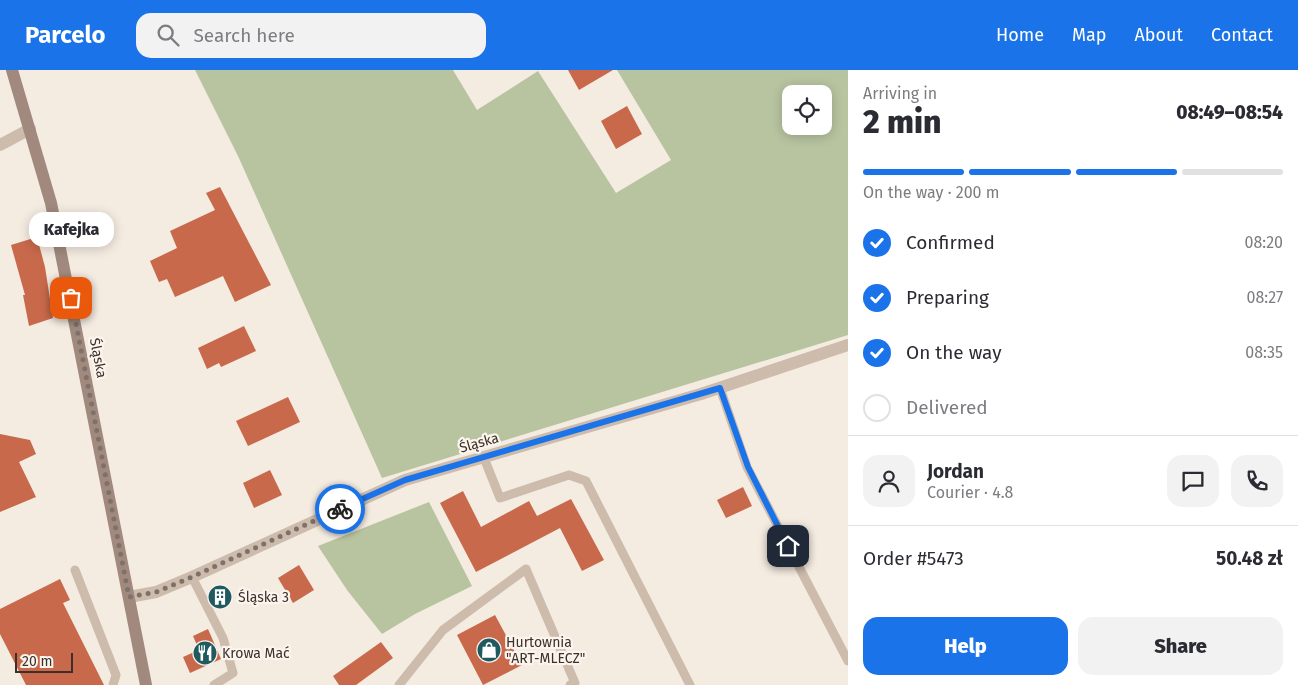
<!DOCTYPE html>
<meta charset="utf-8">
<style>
body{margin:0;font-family:"Fira Sans",sans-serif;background:#f2f2f3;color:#2b2b33;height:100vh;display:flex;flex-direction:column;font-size:19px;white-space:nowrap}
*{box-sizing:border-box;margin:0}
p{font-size:16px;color:#7c7c81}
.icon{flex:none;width:28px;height:28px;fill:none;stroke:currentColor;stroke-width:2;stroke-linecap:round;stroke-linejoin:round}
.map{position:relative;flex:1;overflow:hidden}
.sheet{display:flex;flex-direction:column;background:#fff;width:450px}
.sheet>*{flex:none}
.fabs{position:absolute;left:782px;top:15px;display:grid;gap:10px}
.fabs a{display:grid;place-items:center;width:50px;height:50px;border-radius:10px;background:#fff;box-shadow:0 2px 12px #0003;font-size:25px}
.scale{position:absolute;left:15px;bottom:12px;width:58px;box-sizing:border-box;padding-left:5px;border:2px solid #3b302b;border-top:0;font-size:14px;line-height:18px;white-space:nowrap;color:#3b302b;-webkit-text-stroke:4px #fbf5ee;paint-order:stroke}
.pin{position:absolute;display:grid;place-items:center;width:42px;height:42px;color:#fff;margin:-21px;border-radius:10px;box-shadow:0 2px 8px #0006}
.courier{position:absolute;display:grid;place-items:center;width:50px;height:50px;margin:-25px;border:4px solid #1a73e8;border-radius:50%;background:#fff;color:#222;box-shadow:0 1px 6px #0007}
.bubble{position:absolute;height:35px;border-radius:15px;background:#fff;box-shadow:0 2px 12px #0003;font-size:16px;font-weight:800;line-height:35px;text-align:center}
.summary em{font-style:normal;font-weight:800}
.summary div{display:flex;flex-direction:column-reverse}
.summary{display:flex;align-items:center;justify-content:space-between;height:85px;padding:0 15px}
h1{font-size:32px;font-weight:800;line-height:38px}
.bar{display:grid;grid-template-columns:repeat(4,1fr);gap:8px 5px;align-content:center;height:60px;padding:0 15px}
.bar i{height:6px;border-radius:4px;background:#e1e1e2}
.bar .on{background:#1a73e8}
.bar p{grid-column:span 4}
.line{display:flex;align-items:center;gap:12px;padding:0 15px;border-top:1px solid #e1e1e2}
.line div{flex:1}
.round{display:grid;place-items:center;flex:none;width:52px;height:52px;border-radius:15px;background:#f2f2f3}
ol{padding:0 15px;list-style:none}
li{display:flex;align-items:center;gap:15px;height:55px}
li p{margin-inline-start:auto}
li .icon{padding:5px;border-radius:50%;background:#1a73e8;color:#fff;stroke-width:4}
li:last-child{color:#7c7c81}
li i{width:28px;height:28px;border:2px solid #e1e1e2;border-radius:50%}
.cta{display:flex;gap:10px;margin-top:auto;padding:10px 15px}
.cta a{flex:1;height:58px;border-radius:15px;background:#1a73e8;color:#fff;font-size:20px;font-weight:800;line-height:58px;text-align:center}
.cta a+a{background:#f2f2f3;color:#2b2b33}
header{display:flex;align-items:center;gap:30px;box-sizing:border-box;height:70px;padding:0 25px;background:#1a73e8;color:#fff}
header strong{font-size:24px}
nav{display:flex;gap:28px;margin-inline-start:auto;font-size:18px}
.search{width:350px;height:45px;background:#f2f2f3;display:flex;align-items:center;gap:12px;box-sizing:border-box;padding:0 18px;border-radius:15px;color:#7c7c81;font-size:19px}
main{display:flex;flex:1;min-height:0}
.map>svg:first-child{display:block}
.green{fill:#b8c4a0;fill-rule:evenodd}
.building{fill:#c8694b}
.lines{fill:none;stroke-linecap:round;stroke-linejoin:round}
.lane{stroke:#cdbbac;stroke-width:9}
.street{stroke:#cdbbac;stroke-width:12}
.secondary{stroke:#a18a7d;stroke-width:12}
.done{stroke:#7c716b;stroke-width:5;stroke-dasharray:0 9}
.route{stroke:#1a73e8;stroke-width:6}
.labels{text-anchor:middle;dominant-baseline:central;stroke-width:4.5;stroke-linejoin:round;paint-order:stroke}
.street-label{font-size:14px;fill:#3b302b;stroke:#fbf5ee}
.poi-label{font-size:14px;fill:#3b302b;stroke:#fbf5ee;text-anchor:start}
</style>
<header>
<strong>Parcelo</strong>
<div class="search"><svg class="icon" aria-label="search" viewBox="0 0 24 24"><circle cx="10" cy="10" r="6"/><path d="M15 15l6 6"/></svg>Search here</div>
<nav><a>Home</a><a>Map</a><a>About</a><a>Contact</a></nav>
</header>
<main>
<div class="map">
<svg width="848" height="615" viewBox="0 0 848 615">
<rect width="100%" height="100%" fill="#f4ebe1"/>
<g class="green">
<path d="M195 0H453L477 40 538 1 616 123 671 90 617 0H848V265L382 408 238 86ZM791 24H824V56H791Z"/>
<path d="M429 432 472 516 415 544 382 564 347 520 318 476Z"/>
</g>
<g class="building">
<path d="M568 0H613L579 20Z"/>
<path d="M627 36 642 64 616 79 601 51Z"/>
<path d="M220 117 271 215 235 232 223 206 175 227 167 209 159 212 150 191 177 178 170 161 215 140 206 123Z"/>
<path d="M37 167 45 197 53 248 29 256 23 225H25L11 175Z"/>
<path d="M244 256 256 281 221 297 219 293 207 299 198 278Z"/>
<path d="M288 327 300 352 248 376 236 351Z"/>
<path d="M0 364 30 370 36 384 19 392 36 427 0 442Z"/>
<path d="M270 400 282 425 254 438 243 413Z"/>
<path d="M743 417 752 436 726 448 717 430Z"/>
<path d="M463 421 481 457 529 431 537 446 571 429 604 490 582 501 560 458 476 502 440 433Z"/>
<path d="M299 495 314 520 293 533 278 508Z"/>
<path d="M60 509 70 530 63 533 104 615H26L0 564V539Z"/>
<path d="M495 545 522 595 483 615 457 565Z"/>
<path d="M208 559 221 589 190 603 183 587 199 580 193 566Z"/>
<path d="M381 572 393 588 356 615H339L333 606Z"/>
</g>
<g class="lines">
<g class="lane">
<path d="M720 318 747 397 848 591"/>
<path d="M484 388 500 428 569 405 586 411 690 615"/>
<path d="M75 500 116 605 113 615"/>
<path d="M192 507 223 568 233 603 214 615"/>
<path d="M399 615 443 560 526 499 575 613 570 615"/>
</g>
<g class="street">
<path d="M0 75 30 59"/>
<path d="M129 527 156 522 192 507 405 410 701 324 848 275"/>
</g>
<path class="secondary" d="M12 0 51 133 146 615"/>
</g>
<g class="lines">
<path class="done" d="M71 228 129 527 156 522 192 507 340 439"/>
<path class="route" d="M340 439 405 410 720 318 748 397 788 476"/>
</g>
<defs>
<symbol id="building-disc" viewBox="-11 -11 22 22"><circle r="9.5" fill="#1f5a5e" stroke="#fbf5ee"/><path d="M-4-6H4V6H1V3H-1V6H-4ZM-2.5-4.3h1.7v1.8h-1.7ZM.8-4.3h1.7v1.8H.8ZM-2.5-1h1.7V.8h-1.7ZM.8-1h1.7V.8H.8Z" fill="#fff"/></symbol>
<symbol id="shop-disc" viewBox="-11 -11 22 22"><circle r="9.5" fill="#1f5a5e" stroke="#fbf5ee"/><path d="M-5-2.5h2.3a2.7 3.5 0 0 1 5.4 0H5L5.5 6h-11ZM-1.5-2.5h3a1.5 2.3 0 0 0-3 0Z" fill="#fff"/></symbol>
<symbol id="restaurant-disc" viewBox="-11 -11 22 22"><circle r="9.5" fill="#1f5a5e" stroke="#fbf5ee"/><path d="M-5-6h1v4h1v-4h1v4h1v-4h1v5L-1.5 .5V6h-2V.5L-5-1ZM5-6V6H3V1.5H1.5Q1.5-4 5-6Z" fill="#fff"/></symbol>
</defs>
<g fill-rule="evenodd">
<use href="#building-disc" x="206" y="513" width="28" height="28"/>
<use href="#shop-disc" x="475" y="566" width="28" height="28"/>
<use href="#restaurant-disc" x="191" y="569" width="28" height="28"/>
</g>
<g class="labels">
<g class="street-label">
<text transform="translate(98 288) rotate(79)">Śląska</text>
<text transform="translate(479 373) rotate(-16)">Śląska</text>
</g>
<g class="poi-label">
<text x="238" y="527">Śląska 3</text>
<text x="506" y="572">Hurtownia<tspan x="506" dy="16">"ART-MLECZ"</tspan></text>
<text x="222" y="583">Krowa Mać</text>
</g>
</g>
</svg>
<div class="fabs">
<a><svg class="icon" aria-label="locate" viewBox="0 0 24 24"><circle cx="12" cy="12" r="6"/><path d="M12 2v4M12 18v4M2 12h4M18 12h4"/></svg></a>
</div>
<div class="scale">20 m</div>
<div class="pin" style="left:71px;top:228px;background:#ea580c"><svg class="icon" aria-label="bag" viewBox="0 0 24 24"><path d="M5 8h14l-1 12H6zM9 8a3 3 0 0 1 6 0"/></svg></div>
<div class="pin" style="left:788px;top:476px;background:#1f2937"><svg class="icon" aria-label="home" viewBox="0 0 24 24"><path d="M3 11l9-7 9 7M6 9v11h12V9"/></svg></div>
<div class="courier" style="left:340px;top:439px"><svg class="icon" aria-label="bike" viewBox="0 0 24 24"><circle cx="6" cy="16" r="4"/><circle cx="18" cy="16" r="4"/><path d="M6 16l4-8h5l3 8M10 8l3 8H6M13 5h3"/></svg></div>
<div class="bubble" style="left:29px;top:142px;width:85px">Kafejka</div>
</div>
<section class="sheet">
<div class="summary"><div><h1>2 min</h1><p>Arriving in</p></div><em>08:49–08:54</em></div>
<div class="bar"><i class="on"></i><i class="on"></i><i class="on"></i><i></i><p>On the way · 200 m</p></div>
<ol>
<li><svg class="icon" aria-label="check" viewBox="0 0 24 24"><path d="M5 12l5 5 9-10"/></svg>Confirmed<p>08:20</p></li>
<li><svg class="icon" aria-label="check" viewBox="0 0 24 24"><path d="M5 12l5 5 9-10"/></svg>Preparing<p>08:27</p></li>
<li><svg class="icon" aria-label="check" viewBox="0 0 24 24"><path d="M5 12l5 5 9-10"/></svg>On the way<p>08:35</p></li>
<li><i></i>Delivered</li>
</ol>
<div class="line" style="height:90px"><a class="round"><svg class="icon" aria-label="person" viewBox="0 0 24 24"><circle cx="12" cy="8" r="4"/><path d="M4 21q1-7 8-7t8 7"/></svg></a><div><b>Jordan</b><p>Courier · 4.8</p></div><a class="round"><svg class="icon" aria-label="chat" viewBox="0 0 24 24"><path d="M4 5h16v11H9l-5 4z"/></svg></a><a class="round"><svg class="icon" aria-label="phone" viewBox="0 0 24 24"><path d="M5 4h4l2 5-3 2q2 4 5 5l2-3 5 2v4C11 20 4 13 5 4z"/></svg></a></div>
<div class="line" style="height:65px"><div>Order #5473</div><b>50.48 zł</b></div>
<div class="cta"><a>Help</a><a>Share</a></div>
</section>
</main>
